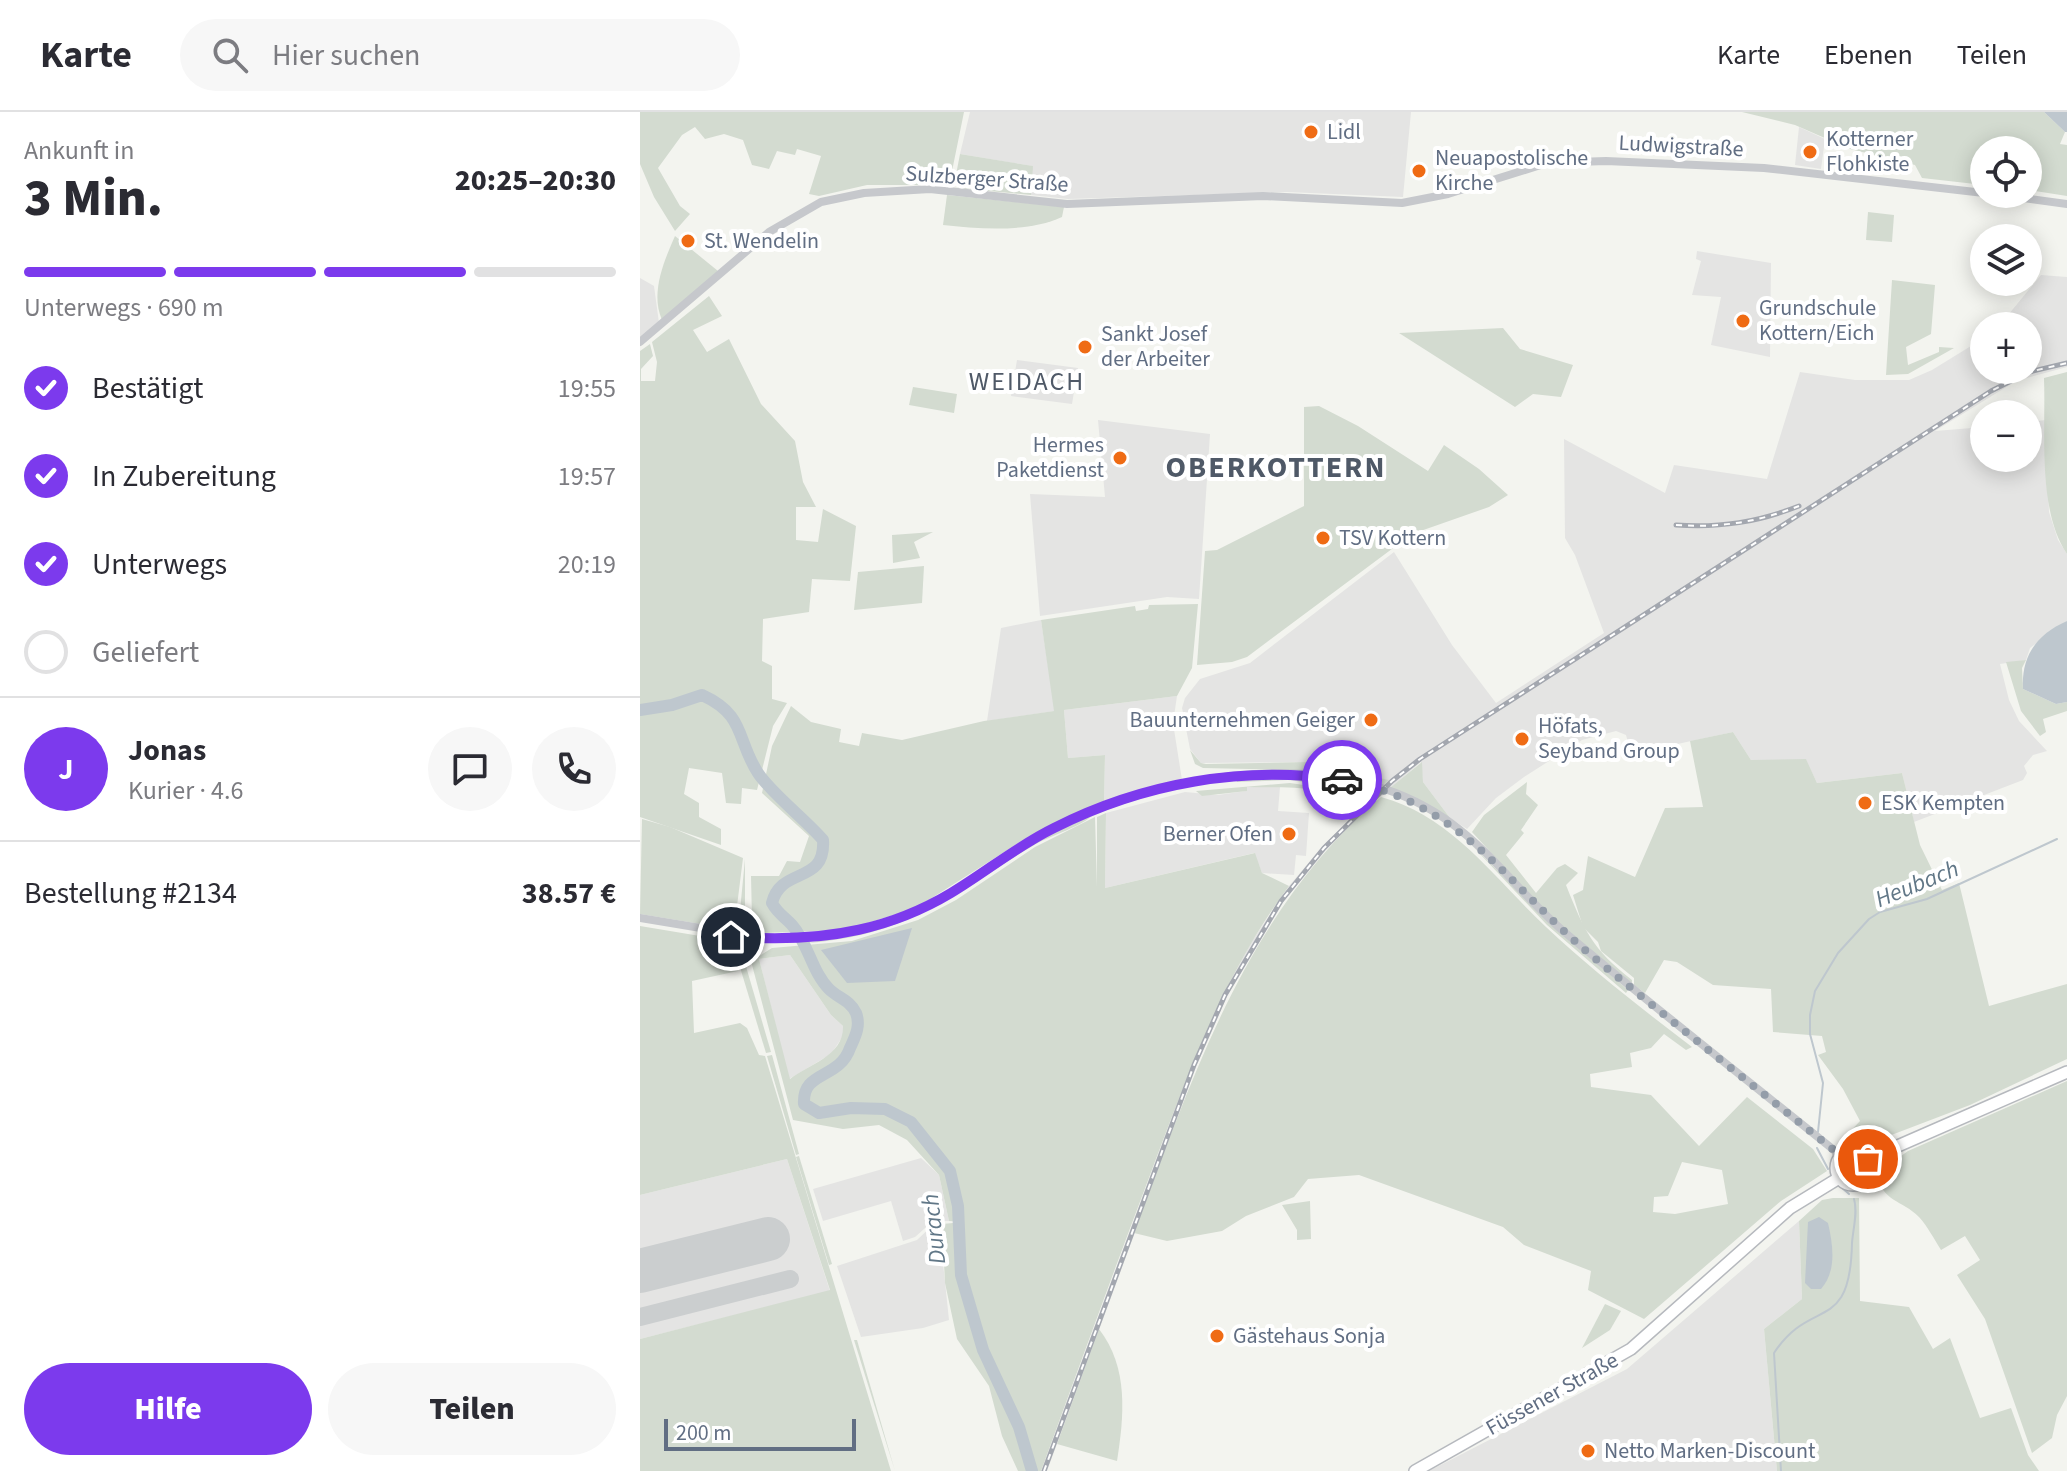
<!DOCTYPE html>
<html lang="de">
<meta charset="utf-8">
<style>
body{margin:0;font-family:"Source Sans 3",sans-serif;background:#f7f7f7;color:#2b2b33;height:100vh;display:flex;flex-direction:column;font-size:30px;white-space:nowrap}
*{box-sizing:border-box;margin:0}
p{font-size:26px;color:#7c7c81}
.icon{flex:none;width:44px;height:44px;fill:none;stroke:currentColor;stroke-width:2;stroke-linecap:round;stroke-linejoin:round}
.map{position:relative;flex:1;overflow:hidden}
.sheet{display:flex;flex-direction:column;background:#fff;width:640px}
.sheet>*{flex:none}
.tools{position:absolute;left:1330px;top:24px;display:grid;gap:16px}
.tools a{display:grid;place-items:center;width:72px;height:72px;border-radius:50%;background:#fff;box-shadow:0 4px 20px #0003;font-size:40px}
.scale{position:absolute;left:24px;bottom:20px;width:192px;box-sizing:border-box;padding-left:8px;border:4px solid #616e83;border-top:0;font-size:22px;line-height:28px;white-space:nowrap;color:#616e83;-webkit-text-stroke:6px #fff;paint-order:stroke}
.pin{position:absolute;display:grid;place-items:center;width:68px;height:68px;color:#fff;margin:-34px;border:4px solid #fff;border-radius:50%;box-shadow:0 2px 8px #0007}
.courier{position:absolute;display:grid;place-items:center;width:80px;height:80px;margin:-40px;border:6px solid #7c3aed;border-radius:50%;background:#fff;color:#222;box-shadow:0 2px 10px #0007}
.summary em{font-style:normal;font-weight:800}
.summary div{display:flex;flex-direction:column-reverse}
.summary{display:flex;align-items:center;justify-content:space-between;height:136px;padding:0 24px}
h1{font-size:52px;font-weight:800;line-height:60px}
.bar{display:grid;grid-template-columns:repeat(4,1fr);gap:12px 8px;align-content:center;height:96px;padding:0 24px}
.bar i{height:10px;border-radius:6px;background:#e1e1e2}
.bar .current{background:#7c3aed}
.bar p{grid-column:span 4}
.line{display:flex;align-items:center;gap:20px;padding:0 24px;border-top:2px solid #e1e1e2}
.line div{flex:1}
.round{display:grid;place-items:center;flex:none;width:84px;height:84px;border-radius:42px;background:#f7f7f7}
ol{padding:0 24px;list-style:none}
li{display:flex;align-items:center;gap:24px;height:88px}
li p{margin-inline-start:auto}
li .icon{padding:8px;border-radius:50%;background:#7c3aed;color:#fff;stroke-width:4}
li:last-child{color:#7c7c81}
li i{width:44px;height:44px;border:4px solid #e1e1e2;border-radius:50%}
.cta{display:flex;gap:16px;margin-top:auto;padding:16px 24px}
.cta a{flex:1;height:92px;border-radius:48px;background:#7c3aed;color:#fff;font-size:32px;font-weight:800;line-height:92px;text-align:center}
.cta a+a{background:#f7f7f7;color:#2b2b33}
header{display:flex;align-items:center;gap:48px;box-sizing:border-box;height:112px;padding:0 40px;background:#fff;border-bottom:2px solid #e1e1e2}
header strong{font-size:38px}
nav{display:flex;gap:44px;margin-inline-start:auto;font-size:28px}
.search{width:560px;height:72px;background:#f7f7f7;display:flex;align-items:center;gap:20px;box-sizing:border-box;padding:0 28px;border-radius:44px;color:#7c7c81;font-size:30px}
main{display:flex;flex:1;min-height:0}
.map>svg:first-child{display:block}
.built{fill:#e4e4e3}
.green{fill:#d3dbd0;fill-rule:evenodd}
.water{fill:#bec7ce}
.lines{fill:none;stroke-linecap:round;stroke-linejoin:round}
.stream{stroke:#bec7ce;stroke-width:2}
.river{stroke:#bec7ce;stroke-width:12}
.taxiway{stroke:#cbcecf;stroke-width:18}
.runway{stroke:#cbcecf;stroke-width:44}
.major-casing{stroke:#b6b9be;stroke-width:14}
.minor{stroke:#c6c8cc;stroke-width:8}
.major{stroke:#fff;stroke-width:11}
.rail-casing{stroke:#a3a7af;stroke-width:5}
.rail{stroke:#fff;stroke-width:2;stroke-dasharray:6;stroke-linecap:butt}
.done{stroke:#949da9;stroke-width:8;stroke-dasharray:0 14.4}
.route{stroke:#7c3aed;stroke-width:10}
.poi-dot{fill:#ef6b14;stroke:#fff;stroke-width:3}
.labels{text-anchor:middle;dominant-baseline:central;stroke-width:8;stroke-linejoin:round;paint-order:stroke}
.poi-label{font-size:22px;fill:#616e83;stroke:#fff;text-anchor:start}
.street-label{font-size:22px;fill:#616e83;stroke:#fff}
.water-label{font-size:24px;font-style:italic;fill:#617787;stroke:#fff}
.quarter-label{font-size:26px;letter-spacing:2px;fill:#4f5967;stroke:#fff}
.district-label{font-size:30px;font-weight:bold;letter-spacing:2px;fill:#4f5967;stroke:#fff}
</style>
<header>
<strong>Karte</strong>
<div class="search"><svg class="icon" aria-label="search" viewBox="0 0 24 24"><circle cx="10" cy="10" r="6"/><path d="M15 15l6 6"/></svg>Hier suchen</div>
<nav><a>Karte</a><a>Ebenen</a><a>Teilen</a></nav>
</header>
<main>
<section class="sheet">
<div class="summary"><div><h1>3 Min.</h1><p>Ankunft in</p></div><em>20:25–20:30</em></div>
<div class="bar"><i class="current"></i><i class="current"></i><i class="current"></i><i></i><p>Unterwegs · 690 m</p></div>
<ol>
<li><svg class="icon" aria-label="check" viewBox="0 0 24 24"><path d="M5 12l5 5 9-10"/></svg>Bestätigt<p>19:55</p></li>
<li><svg class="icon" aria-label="check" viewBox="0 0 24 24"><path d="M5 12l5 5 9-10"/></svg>In Zubereitung<p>19:57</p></li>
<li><svg class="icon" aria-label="check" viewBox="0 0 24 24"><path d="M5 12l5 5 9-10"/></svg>Unterwegs<p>20:19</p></li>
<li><i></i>Geliefert</li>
</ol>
<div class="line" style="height:144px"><b class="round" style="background:#7c3aed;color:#fff">J</b><div><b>Jonas</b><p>Kurier · 4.6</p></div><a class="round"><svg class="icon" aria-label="chat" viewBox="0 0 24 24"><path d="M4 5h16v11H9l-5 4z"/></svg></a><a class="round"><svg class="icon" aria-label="phone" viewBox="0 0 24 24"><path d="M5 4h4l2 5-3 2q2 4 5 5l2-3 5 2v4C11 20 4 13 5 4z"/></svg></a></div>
<div class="line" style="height:104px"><div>Bestellung #2134</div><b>38.57 €</b></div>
<div class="cta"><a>Hilfe</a><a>Teilen</a></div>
</section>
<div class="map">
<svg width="1427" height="1359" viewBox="0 0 1427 1359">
<rect width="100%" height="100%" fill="#f3f4ef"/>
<g class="built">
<path d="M330 0H771L763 85 647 80 428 87 391 83 392 54 320 42Z"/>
<path d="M1159 15 1185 27 1181 57 1155 53Z"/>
<path d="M1057 139 1131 151 1130 245 1071 233 1081 185 1052 183 1061 149 1056 147Z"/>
<path d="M1401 163 1427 165V255L1376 269 1295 319 1344 315V346H1388V310L1406 308 1409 400 1418 428 1427 442V509L1390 536 1386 548 1360 552 1369 588 1379 609 1407 639 1393 643 1384 654 1387 661 1383 668 1274 710 1262 661 1177 671 1166 648H1111L1093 620 991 642 986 623 976 619 942 628 884 665 856 686 827 717 810 706 783 670 781 650 728 696 686 738 643 790 587 884 556 955 407 1359H401L551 953 583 882 612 829 649 774 682 735 748 668 667 650 561 651 550 637 542 596 545 586 560 567 610 551 754 440 812 533 856 591 964 521 935 443 925 426 924 327 1025 381 1034 353 1127 367 1160 260 1215 268H1269L1292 258 1344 226V258H1388V214H1359Z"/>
<path d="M0 166 14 174 19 211 0 225Z"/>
<path d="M377 248 438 256 432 292 371 284Z"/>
<path d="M458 308 570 322 559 487 527 485 400 504 390 382 465 385Z"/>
<path d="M401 508 415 599 347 609 361 516Z"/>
<path d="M537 584 533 611 542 668 464 690 465 643 428 646 424 598Z"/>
<path d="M607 675H640L638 699 669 701 666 744 656 743 654 763 622 761 614 741 465 776 466 701 545 680 578 683 606 679Z"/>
<path d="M150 843 191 903 203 914V924L191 942 149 967 119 847Z"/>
<path d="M281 1046 299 1063 309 1109H293L275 1125 263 1129 251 1089 183 1109 173 1077Z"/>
<path d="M147 1047 190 1179 0 1227V1083Z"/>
<path d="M1159 1109 1162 1187 1124 1217 1137 1359H789L987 1257Z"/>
<path d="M294 1112 299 1113 309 1208 283 1216 221 1225 197 1154 277 1128Z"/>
</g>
<g class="green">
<path d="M0 0H324L310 69 304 73H227L179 84 169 82 181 44 157 37 155 43 137 39 129 57 112 53 103 28 84 22 65 27 55 15 42 23 18 56 40 94 50 102 35 119 14 85 0 52Z"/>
<path d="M1102 0H1404L1425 20 1420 32 1427 33V84L1388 78V38H1344V73L1282 66 1275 53 1210 37 1155 13Z"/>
<path d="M320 42 393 54 391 83 318 76 315 68Z"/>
<path d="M307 83 424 95 422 105C387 121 340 117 303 113Z"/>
<path d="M1228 100 1254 103 1252 130 1226 128Z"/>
<path d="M35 124 78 159 22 208C10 181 24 149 35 124Z"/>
<path d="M1252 168 1295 173 1291 222 1266 235 1268 253 1299 240V235L1314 236 1268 262 1246 263Z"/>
<path d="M69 184 82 204 53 218 67 240 89 227 121 292 155 329 163 370 176 395H156V428L178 430 183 397 216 414 210 469 172 467 169 500 123 507 122 549 132 554V587L147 591 133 614 117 678 102 676 101 692 86 691 82 661 49 656 44 682 59 691V705L81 717V733L0 705V239L10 232 13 244 1 257V269H15L17 250 12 230Z"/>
<path d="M863 216 880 237 933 253 921 285 893 282 875 295 759 221Z"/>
<path d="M1427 260V442C1397 398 1406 319 1404 266Z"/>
<path d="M273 275 317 282 314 301 269 293Z"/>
<path d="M679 294 718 314 788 359 804 333 839 357 868 383 849 395 772 422 607 545 592 550 557 553 565 439 577 438 664 394V295Z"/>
<path d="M293 420 274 430 280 446 253 451 252 423Z"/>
<path d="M284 454 282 491 214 498 218 460Z"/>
<path d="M558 492 552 556 537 584 424 598 428 646 465 643 464 690 388 725 276 796 205 818 122 821 112 807 111 764H139L147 749 160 750 169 724 122 681 132 634 151 594 171 610 201 617 199 630 219 634 222 621 262 628 344 609 414 599 401 508 495 494 496 499 508 497 509 493Z"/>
<path d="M1386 548 1382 556 1383 577 1416 592 1427 590V599L1403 607 1406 620 1400 624 1381 599 1366 550Z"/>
<path d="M1093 620 1111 648 1166 647 1177 671 1262 661 1280 733 1302 778 1319 771 1349 894 1427 872V947L1330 993 1233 1030 1201 1029 1220 1009 1203 977 1178 943 1186 940 1182 924 1133 920 1131 877 1073 873 1037 850 1024 848 1005 881 994 873V866L961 839 958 830 943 815 933 783 943 778 948 744 995 765 1025 696 1063 695 1050 629Z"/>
<path d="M550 638 561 651 566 652 667 650 749 668 742 674 648 658 563 656 555 652Z"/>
<path d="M782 650 783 670 810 706 750 676Z"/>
<path d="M629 665 678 667 737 679 648 668 597 670 596 667Z"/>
<path d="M887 670 886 682 898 693 881 718 884 721 866 743 896 781 917 756 925 752 938 761 926 773C944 818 952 837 992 868V872L912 807 832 720 844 703Z"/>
<path d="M650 671 732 683 723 692C688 673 646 676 607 675V679L562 684 556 679Z"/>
<path d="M741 685C812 704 855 767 906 815 952 858 1002 897 1052 935L1046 938 1024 922 1011 936 990 941 992 955 950 962 951 975 1011 983 1059 1034 1107 985 1173 1037 1187 1059 1141 1089 1004 1207 948 1178 951 1159 884 1133 863 1115 719 1063 668 1067 654 1085 606 1104 582 1119 527 1129 494 1121C554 961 607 799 741 685ZM1042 1050 1082 1058 1088 1092 1035 1102 1013 1100 1014 1085 1028 1084Z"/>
<path d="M466 701 465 776 615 741 622 761 649 774C584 861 548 962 510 1063 473 1161 437 1260 401 1359H378L362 1324 349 1274 317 1227 305 1171 302 1112 324 1110 309 1109 299 1063 267 1028 239 1013 203 1017 153 1008 111 849 132 836 212 829 278 808 316 788 395 735 455 705 457 775V705ZM150 843 191 903 203 914C204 944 169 952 150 967L119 847Z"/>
<path d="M454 702C443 714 412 723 396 732 311 782 272 823 168 831L249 814 392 731Z"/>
<path d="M2 707 30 715 103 746 96 802 79 815 0 802Z"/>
<path d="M825 726 909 810 988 878 986 881 907 813Z"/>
<path d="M105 747V806L90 817 82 816 100 799Z"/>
<circle cx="105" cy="823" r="12"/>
<path d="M0 814 78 827 97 851 98 859 52 869 54 921 100 911 107 916 119 943 125 944 251 1359H0V1227L190 1178 147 1047 0 1083Z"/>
<path d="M105 851 131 940 126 941 99 852Z"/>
<path d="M132 943 159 1042 156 1043 127 944Z"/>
<path d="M1427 969V1284L1417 1303 1412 1326 1392 1341 1345 1207 1317 1163 1340 1148 1325 1124 1301 1138C1294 1127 1288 1115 1279 1105 1262 1087 1237 1089 1240 1059L1268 1039Z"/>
<path d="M159 1044 192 1152 189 1153 156 1045Z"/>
<path d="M1193 1086H1219L1220 1189 1269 1195 1293 1237 1310 1226 1340 1306 1371 1296 1388 1343 1399 1359H1137L1124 1217 1162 1187 1159 1109 1182 1088Z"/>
<path d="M670 1089 671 1127 657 1128V1118L642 1093Z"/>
<path d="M965 1192 981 1199 970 1218 942 1236Z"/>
<path d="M459 1217C489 1256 484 1304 477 1349L417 1332Z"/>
<path d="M214 1228H217L255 1359Z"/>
</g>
<g class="water">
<path d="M1404 0H1427V20H1425Z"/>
<path d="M1427 509V590L1416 592 1383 577C1381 544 1397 522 1427 509Z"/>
<path d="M272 816 255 869 207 871 181 838Z"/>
<path d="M1179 1105 1188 1111C1193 1133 1197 1159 1181 1177H1171L1165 1171 1168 1110Z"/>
</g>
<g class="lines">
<g class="stream">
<path d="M1178 1020 1183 971 1170 922V903L1175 879 1198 841 1229 807 1240 800 1287 787 1417 727"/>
<path d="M1177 1036 1188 1057"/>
<path d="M1201 1075 1209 1082"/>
<path d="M1141 1359 1134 1241C1172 1183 1210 1224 1212 1131 1213 1117 1218 1100 1214 1087"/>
</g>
<path class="river" d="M0 598 32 593 62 583C106 603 96 627 118 661 131 681 166 708 183 728 186 773 141 754 132 791 138 802 145 805 152 813 168 831 172 860 189 877 198 886 210 888 216 901 221 914 215 925 210 936 199 968 162 958 164 992L179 1001 211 996 245 997 271 1010 310 1059 318 1094 321 1163 343 1238 379 1315 392 1359"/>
<path class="taxiway" d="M0 1205 150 1167"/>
<path class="runway" d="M0 1159 128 1127"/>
<defs>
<g id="major">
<circle cx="1213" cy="1056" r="17"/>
<path d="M1228 1047 1427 960"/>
<path d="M775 1359 991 1237 1150 1096 1199 1066"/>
</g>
</defs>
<use href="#major" class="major-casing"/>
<g class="minor">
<path d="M1353 82 1427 92"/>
<path d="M0 230 129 120 181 90 224 81 290 77 427 92 623 84 762 91 808 82 907 51 966 49 1124 56 1344 81"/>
<path d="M0 806 91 821"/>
<circle cx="105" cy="823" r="14"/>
<path d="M120 826C189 829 251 817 311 781 352 757 389 726 433 707 547 658 703 633 811 711 855 743 886 789 928 823 1016 897 1106 967 1195 1039L1199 1047"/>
</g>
<use href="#major" class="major"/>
<defs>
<g id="rail">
<path d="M1036 413C1081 416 1118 410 1159 394"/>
<path d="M404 1359 554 953 585 883 641 789 684 736 752 669 780 647 1351 279 1389 260 1427 251"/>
</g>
</defs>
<use href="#rail" class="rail-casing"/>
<use href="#rail" class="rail"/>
</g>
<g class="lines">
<path class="done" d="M702 668C821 689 866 772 952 844 1032 910 1114 974 1195 1039L1199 1047 1214 1039 1228 1047"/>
<path class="route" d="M91 825 98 836C108 840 116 836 120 826 189 828 251 817 311 781 346 760 377 734 414 716 503 671 604 653 702 668"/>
</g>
<g class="poi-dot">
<circle cx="671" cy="20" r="8"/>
<circle cx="1170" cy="40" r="8"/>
<circle cx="779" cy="59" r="8"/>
<circle cx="48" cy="129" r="8"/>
<circle cx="1103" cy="209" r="8"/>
<circle cx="445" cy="235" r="8"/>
<circle cx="480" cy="346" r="8"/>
<circle cx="683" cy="426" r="8"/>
<circle cx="731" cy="608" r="8"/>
<circle cx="882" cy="627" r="8"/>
<circle cx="1225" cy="691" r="8"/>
<circle cx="649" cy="722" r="8"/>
<circle cx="577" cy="1224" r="8"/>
<circle cx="948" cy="1339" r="8"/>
</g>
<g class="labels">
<g class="poi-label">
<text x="687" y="20">Lidl</text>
<text x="1186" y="27">Kotterner<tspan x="1186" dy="25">Flohkiste</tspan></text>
<text x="795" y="46">Neuapostolische<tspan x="795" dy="25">Kirche</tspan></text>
<text x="64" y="129">St. Wendelin</text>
<text x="1119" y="196">Grundschule<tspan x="1119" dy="25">Kottern/Eich</tspan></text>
<text x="461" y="222">Sankt Josef<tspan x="461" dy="25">der Arbeiter</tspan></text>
<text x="464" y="333" text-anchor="end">Hermes<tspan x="464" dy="25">Paketdienst</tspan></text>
<text x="699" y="426">TSV Kottern</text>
<text x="715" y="608" text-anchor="end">Bauunternehmen Geiger</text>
<text x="898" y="614">Höfats,<tspan x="898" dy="25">Seyband Group</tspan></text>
<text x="1241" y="691">ESK Kempten</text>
<text x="633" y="722" text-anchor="end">Berner Ofen</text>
<text x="593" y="1224">Gästehaus Sonja</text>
<text x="964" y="1339">Netto Marken-Discount</text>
</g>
<g class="street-label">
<text transform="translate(1041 34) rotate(3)">Ludwigstraße</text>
<text transform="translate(347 67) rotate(4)">Sulzberger Straße</text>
<text transform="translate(912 1282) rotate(-29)">Füssener Straße</text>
</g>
<g class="water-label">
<text transform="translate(1277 772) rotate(-22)">Heubach</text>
<text transform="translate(294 1117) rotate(-96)">Durach</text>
</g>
<g class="quarter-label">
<text x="387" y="269">WEIDACH</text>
</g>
<g class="district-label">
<text x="636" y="355">OBERKOTTERN</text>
</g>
</g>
</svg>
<div class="tools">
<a><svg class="icon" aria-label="locate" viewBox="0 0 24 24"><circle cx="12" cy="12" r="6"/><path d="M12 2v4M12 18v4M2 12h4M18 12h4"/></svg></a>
<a><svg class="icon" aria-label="layers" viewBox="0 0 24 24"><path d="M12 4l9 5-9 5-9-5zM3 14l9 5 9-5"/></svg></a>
<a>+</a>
<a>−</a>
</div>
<div class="scale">200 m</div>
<div class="pin" style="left:1228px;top:1047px;background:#ea580c"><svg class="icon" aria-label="bag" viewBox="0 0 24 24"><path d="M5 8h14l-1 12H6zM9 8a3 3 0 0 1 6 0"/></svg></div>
<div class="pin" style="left:91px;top:825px;background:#1f2937"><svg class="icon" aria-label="home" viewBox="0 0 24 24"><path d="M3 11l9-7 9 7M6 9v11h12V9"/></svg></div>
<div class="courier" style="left:702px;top:668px"><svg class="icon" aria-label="car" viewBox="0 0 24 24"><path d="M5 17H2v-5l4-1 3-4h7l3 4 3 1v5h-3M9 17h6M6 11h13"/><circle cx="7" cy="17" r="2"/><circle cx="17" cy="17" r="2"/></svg></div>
</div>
</main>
